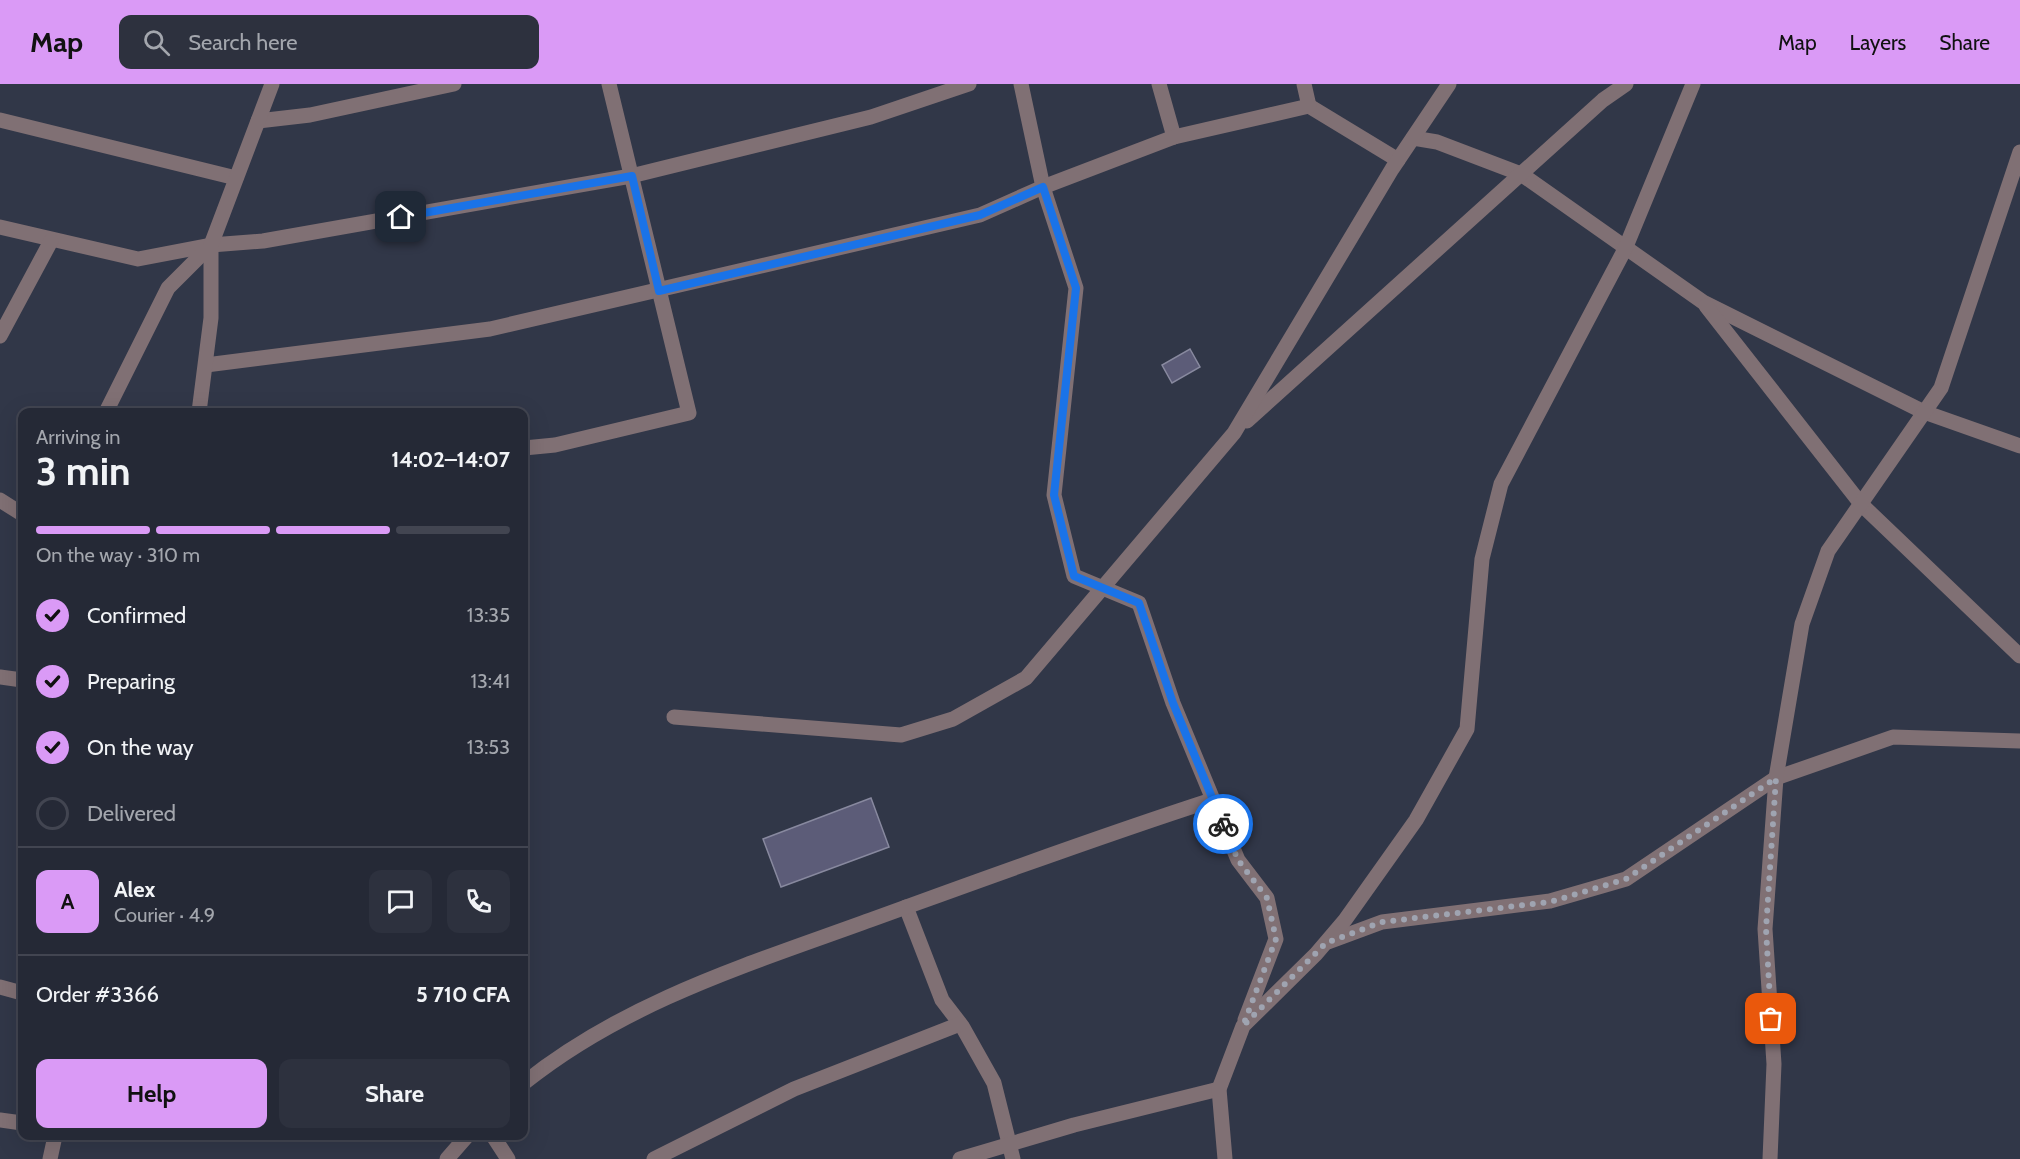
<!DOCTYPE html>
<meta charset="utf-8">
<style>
body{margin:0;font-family:Cabin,sans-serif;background:#2d313e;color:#f1f3f6;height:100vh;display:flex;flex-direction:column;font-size:22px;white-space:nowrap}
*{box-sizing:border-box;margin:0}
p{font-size:20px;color:#a3a6ad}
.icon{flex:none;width:33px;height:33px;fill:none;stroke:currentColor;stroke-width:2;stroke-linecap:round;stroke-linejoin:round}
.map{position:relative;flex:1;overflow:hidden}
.details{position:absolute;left:18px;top:324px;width:510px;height:732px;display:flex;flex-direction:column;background:#252936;border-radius:12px;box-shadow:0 6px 24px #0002,0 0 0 2px #424551}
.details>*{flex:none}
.pin{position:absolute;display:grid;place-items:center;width:51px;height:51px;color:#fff;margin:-26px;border-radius:12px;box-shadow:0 3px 9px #0006}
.courier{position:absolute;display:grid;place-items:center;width:60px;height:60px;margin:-30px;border:4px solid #1a73e8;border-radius:50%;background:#fff;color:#222;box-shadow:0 2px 8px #0007}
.summary em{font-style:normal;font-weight:800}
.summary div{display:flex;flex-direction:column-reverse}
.summary{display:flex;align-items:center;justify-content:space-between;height:102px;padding:0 18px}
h1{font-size:39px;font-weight:800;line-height:45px}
.bar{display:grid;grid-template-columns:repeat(4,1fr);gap:9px 6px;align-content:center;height:72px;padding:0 18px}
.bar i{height:8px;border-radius:4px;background:#424551}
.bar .current{background:#da9af6}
.bar p{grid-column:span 4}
.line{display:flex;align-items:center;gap:15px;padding:0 18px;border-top:2px solid #424551}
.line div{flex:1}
.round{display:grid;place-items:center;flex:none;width:63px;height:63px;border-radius:12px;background:#2d313e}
ol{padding:0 18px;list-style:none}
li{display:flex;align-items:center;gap:18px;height:66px}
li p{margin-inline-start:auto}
li .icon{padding:6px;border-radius:50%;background:#da9af6;color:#111;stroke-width:4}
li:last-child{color:#a3a6ad}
li i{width:33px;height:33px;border:3px solid #424551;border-radius:50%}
.button{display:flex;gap:12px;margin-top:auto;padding:12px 18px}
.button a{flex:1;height:69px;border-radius:12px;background:#da9af6;color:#111;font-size:24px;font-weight:800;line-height:69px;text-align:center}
.button a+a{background:#2d313e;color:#f1f3f6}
header{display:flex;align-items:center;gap:36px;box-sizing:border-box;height:84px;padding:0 30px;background:#da9af6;color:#111}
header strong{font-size:28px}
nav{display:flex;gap:33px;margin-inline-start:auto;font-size:21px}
.search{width:420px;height:54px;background:#2d313e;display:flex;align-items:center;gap:15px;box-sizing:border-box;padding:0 21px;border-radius:12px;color:#a3a6ad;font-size:22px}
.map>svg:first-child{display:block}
.building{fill:#5c5c78;stroke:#88899f;stroke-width:1.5}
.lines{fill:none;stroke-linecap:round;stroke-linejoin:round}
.minor{stroke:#807074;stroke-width:15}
.done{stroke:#9fa4b1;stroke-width:6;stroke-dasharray:0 10.8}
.route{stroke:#1a73e8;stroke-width:8}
</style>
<header>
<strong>Map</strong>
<div class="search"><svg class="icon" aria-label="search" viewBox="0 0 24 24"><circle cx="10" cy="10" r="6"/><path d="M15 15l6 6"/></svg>Search here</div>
<nav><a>Map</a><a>Layers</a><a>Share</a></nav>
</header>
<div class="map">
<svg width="2020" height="1075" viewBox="0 0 2020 1075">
<rect width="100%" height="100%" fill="#313748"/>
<g class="building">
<path d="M1190 265 1200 283 1172 299 1162 281Z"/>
<path d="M871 714 889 763 781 803 763 755Z"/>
</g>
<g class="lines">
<g class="minor">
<path d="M1021 0 1043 103 1076 204 1054 411 1074 492 1139 519 1173 619 1238 776 1267 814 1276 855 1245 936"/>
<path d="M1159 0 1174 53"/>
<path d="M1309 22 1398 76"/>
<path d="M0 36 236 94"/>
<path d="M258 37 310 31 454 0"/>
<path d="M1413 54 1437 58 1521 90 1703 218 1924 328 2020 362"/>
<path d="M0 143 138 175 211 161 263 157 631 92 871 33 969 0"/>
<path d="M1706 222 1861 420 2020 572"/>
<path d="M0 252 51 157"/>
<path d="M206 281 490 245 980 131 1043 103 1174 53 1309 22 1304 0"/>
<path d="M106 328 168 204 211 161"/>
<path d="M199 328 211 234V161L272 0"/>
<path d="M1247 337 1603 16 1626 0"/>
<path d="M524 364 555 361 689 329 609 0"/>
<path d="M0 416 22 430"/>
<path d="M0 593 22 596"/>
<path d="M674 633 901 651 953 635 1026 594 1234 349 1392 85 1449 0"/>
<path d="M906 823 942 916 962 942 994 999 1013 1075"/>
<path d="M1328 858 1382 838 1550 817 1626 795 1776 694 1893 653 2020 657"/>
<path d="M0 903 22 909"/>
<path d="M524 999C624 919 743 882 862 839 978 797 1094 754 1212 716"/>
<path d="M0 1036 22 1039"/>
<path d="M493 1052 508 1075"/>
<path d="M50 1075 55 1052"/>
<path d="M447 1075 467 1052"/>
<path d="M654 1075 794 1005 960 940"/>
<path d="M960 1075 1074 1041 1219 1005"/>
<path d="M1225 1075 1219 1005 1243 942 1316 870 1345 836 1416 736 1467 645 1482 475 1501 400 1625 165 1693 0"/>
<path d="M1770 1075 1774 980 1765 845 1776 694 1802 540 1828 467 1941 304 2020 68"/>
</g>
</g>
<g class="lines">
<path class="done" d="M1223 740 1238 776 1267 814 1276 855 1243 942 1326 859 1382 838 1550 818 1626 795 1776 694 1766 845 1771 935"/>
<path class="route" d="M401 133 632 92 659 207 980 131 1043 103 1076 204 1054 411 1074 492 1139 519 1173 619 1223 740"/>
</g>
</svg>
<div class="pin" style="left:1771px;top:935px;background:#ea580c"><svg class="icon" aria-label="bag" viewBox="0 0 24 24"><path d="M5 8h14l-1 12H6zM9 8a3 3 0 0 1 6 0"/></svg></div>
<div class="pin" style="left:401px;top:133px;background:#1f2937"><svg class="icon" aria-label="home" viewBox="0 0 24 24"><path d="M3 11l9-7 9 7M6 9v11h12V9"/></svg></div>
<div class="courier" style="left:1223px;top:740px"><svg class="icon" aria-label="bike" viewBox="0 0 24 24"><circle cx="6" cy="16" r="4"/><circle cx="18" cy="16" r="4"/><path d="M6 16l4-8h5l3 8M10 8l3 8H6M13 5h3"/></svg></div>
<section class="details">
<div class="summary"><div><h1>3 min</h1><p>Arriving in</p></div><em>14:02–14:07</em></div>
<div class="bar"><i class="current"></i><i class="current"></i><i class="current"></i><i></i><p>On the way · 310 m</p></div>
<ol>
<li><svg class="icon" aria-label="check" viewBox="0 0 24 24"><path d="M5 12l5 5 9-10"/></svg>Confirmed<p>13:35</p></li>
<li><svg class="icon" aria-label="check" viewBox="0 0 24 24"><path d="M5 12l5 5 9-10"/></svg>Preparing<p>13:41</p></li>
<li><svg class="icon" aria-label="check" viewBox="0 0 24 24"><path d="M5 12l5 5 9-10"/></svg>On the way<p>13:53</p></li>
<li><i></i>Delivered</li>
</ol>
<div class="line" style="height:108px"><b class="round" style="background:#da9af6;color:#111">A</b><div><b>Alex</b><p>Courier · 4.9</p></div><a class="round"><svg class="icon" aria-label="chat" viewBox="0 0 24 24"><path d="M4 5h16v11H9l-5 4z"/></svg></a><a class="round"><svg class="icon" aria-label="phone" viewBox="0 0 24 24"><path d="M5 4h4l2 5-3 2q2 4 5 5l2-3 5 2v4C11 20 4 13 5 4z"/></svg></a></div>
<div class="line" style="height:78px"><div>Order #3366</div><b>5 710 CFA</b></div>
<div class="button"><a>Help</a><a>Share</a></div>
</section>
</div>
